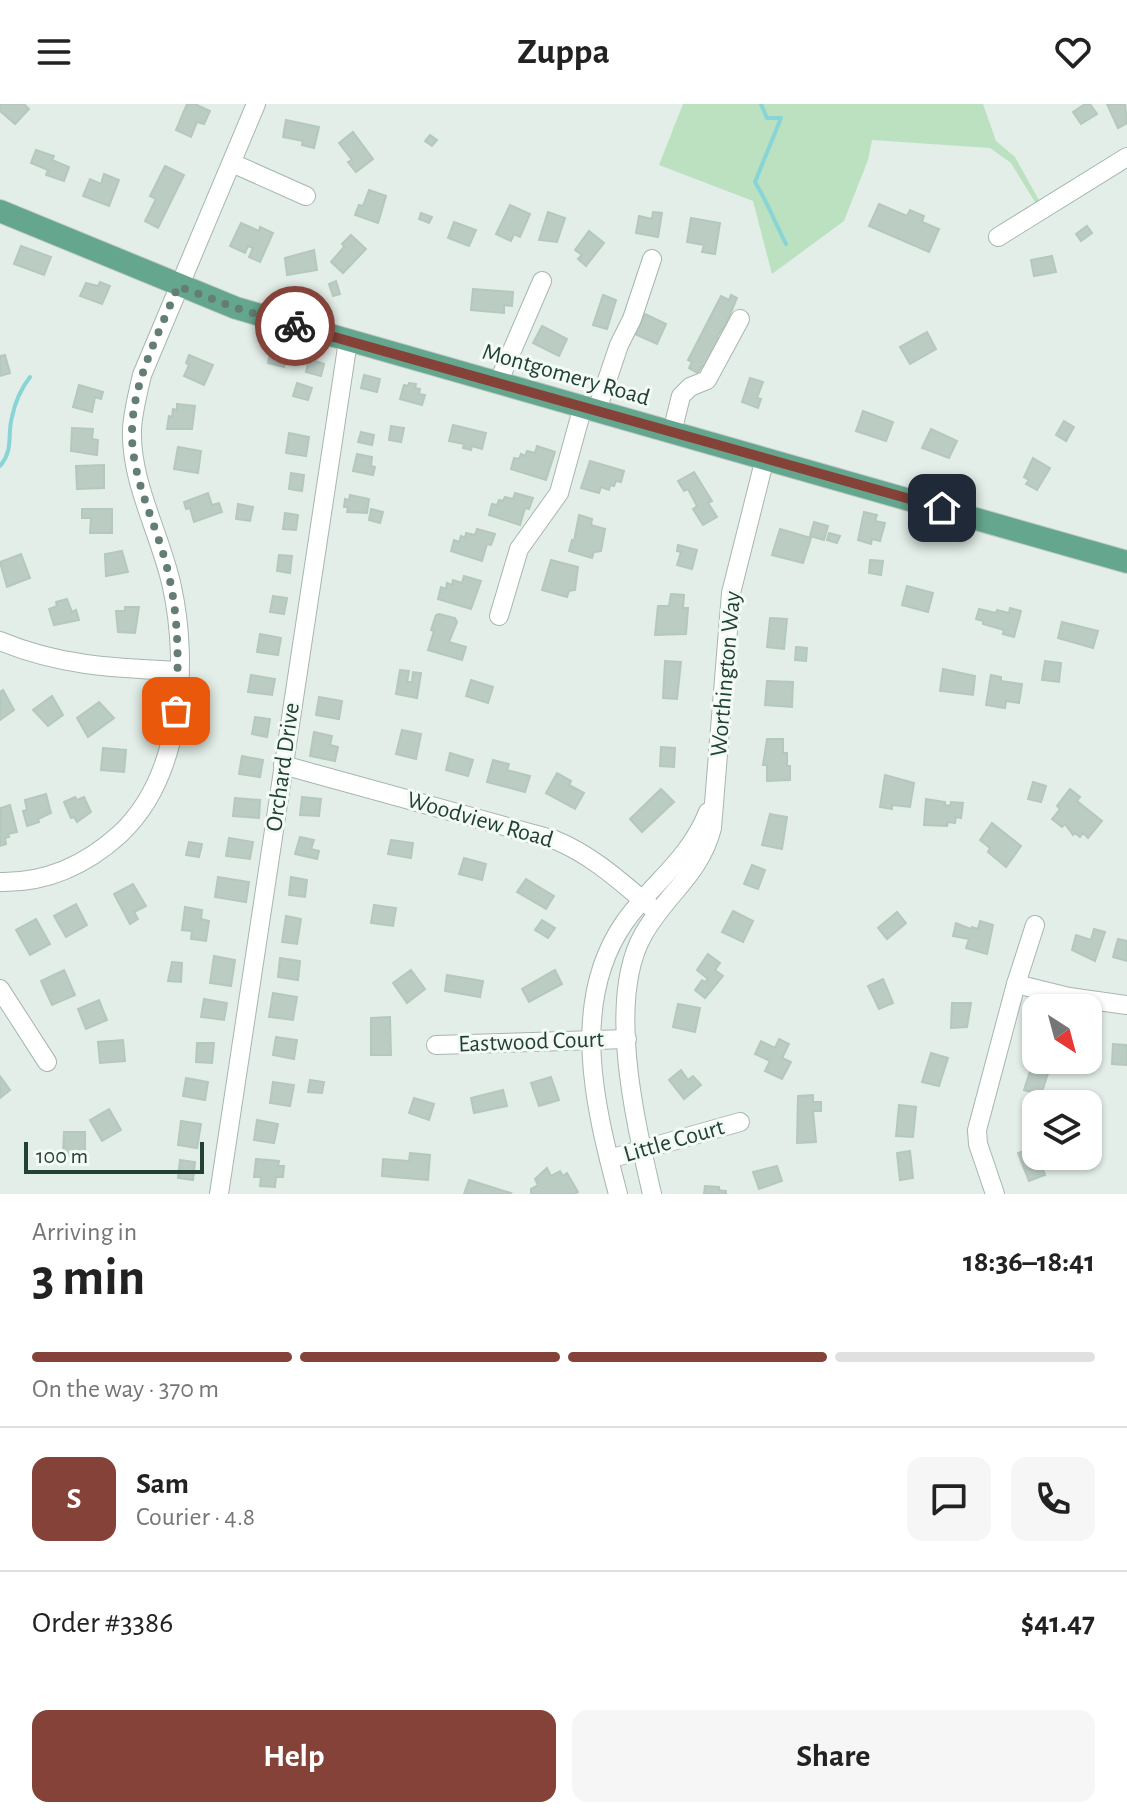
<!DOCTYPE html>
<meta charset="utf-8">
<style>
body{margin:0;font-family:"Alegreya Sans",sans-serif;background:#f6f6f6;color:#222;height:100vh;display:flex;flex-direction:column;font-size:30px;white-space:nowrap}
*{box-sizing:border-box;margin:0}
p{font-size:26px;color:#767676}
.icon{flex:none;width:44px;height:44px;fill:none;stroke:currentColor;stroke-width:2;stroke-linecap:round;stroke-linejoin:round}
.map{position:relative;height:1090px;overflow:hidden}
.side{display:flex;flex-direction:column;background:#fff;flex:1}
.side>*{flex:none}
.needle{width:52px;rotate:144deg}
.tools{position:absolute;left:1022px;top:890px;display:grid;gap:16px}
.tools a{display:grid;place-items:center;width:80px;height:80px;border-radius:16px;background:#fff;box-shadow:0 2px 6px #0004;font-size:40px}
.scale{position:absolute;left:24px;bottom:20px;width:180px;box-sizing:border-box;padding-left:8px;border:4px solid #214135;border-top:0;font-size:22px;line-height:28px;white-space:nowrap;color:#214135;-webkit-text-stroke:6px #f4faf6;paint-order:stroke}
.pin{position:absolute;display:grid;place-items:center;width:68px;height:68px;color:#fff;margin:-34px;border-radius:16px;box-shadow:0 4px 12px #0006}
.courier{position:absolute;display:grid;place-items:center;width:80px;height:80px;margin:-40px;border:6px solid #844238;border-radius:50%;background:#fff;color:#222;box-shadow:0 2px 10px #0007}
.overview em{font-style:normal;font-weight:600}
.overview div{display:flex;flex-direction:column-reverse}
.overview{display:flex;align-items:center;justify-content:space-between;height:136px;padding:0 32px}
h1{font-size:52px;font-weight:600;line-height:60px}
.bar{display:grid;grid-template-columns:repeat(4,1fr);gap:12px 8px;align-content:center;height:96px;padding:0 32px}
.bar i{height:10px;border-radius:6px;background:#e0e0e0}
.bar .selected{background:#844238}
.bar p{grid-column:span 4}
.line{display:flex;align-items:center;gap:20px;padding:0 32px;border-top:2px solid #e0e0e0}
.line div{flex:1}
.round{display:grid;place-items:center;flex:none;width:84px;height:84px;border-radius:16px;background:#f6f6f6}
.action{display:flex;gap:16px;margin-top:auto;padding:16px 32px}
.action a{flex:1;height:92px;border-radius:16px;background:#844238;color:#fff;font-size:32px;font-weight:600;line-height:92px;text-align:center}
.action a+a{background:#f6f6f6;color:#222}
header{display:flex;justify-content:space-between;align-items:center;height:104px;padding:0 32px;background:#fff;font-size:36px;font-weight:600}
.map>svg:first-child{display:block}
.green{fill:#bbe1c0}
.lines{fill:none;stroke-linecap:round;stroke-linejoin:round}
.stream{stroke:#88d4d7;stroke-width:4}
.building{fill:#bbccc3;stroke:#b5c8be;stroke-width:2}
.minor-casing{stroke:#a5b7af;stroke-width:20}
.major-casing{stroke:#c1cac6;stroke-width:24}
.minor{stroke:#fff;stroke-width:18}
.major{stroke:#65a78e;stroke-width:22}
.done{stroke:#657e74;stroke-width:8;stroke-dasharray:0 14.4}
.route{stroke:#844238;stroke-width:10}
.labels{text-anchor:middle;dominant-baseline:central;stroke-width:6;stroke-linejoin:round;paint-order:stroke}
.street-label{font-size:24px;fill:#214135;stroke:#f4faf6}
</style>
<header><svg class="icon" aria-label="menu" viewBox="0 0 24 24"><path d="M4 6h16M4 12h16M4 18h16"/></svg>Zuppa<svg class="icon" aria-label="heart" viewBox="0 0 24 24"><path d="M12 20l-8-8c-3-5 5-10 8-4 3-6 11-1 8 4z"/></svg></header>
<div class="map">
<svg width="1127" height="1090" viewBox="0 0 1127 1090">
<rect width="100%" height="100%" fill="#e3eee8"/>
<path class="green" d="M683 0H983L996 37 1015 53 1040 98H1035L1011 59 990 44 872 36 868 56 844 117 772 170 753 97 659 61Z"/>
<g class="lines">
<g class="stream">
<path d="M761 0 767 14H781L755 78C768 99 775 119 786 140"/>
<path d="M0 362C14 346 7 331 12 313 15 298 20 286 30 273"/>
</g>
</g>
<g class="building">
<path d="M0 0H24L29 5 15 20 0 7Z"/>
<path d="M187 0H195L210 7 204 20 197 18 191 33 176 26Z"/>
<path d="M1085 0H1090L1097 10 1081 20 1073 8Z"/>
<path d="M1107 0H1125L1127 19 1118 24Z"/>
<path d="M286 16 319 23 314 44 302 41 303 37 283 33Z"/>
<path d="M353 28 373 55 356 68 348 58 352 56 339 39Z"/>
<path d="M430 31 437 36 432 42 425 37Z"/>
<path d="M36 46 54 52 52 56 69 63 64 77 46 71 48 66 31 59Z"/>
<path d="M165 62 184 71 158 124 145 117 156 95 150 92Z"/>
<path d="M104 70 119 76 109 102 83 92 90 75 101 80Z"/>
<path d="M369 86 386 92 378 119 355 111 359 101 363 102Z"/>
<path d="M879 100 907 112 910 106 924 112 922 118 939 125 929 148 869 122Z"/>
<path d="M510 101 530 110 520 133 514 130 511 137 496 130Z"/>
<path d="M548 108 565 114 557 138 539 136Z"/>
<path d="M653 108 662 109 658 133 636 129 639 112 652 115Z"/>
<path d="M421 109 432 113 429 119 419 115Z"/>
<path d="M691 114 720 119 715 150 702 148 704 141 687 138Z"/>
<path d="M454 118 476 126 469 142 448 134Z"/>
<path d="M241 119 259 127 260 123 273 129 260 158 249 153 253 144 248 142 245 149 230 142Z"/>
<path d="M1087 122 1092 129 1081 137 1076 130Z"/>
<path d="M589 127 604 139 586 162 578 155 582 151 575 146Z"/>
<path d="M351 131 366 145 343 169 331 158 344 143 342 140Z"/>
<path d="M21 142 51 153 44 171 14 160Z"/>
<path d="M314 146 317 166 287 171 285 154Z"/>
<path d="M1052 152 1056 168 1034 172 1031 156Z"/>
<path d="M336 177 340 190 333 192 329 180Z"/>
<path d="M100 178 110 182 102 200 80 192 86 179 98 182Z"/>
<path d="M473 185 513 188 512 202 504 201V209L471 206Z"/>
<path d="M603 191 616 196 607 225 593 221Z"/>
<path d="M731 191 737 194 726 220 717 233 722 236 706 266 701 263 698 269 689 264 692 258 688 256 721 192 729 196Z"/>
<path d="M645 210 666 220 657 240 635 230Z"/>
<path d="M542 222 567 235 559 252 533 239Z"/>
<path d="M927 228 936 245 910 260 900 243Z"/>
<path d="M271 245 287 250 284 263 268 259Z"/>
<path d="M5 251 10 269 0 272V252Z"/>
<path d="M189 251 213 261 204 281 184 272 189 261 186 259Z"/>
<path d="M309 255 324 260 321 272 306 268Z"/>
<path d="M364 271 380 275 377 288 361 284Z"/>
<path d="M750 274 763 278 757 294 761 295 758 304 742 298Z"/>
<path d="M297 279 312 284 308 296 293 292Z"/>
<path d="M409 279 416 280 415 284 420 285 419 290 425 291 422 301 400 295 404 281 408 282Z"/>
<path d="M79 281 103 288 101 295 95 293 92 308 73 303Z"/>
<path d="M177 300 195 302 192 325H167L169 312 172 313 173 305 177 306Z"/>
<path d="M863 307 893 318 886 337 856 327Z"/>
<path d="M1064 317 1074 323 1066 337 1056 331Z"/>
<path d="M453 321 486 329 482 345 472 342 471 346 463 344 464 340 449 337Z"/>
<path d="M391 322 404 324 401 338 389 336Z"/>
<path d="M72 324 93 325 92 335 98 336 97 351 71 347Z"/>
<path d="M931 325 957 337 949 354 922 344Z"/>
<path d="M361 328 374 331 372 341 358 338Z"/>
<path d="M289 329 309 333 306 352 286 349Z"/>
<path d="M537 342 555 348 546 376 511 365 514 354 519 355 521 350 525 352 527 347 535 349Z"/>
<path d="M178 343 201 347 198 369 174 365Z"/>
<path d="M357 350 372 353 371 362 375 363 373 371 353 367Z"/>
<path d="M1033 354 1050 364 1037 386 1026 380 1029 376 1024 373Z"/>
<path d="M590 357 624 367 621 378 616 377 614 382 610 381 609 386 601 383 599 389 581 384Z"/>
<path d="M104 361V384L77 385 76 362Z"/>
<path d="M694 368 712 397 708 399 717 413 703 421 693 405 697 402 688 385 684 387 678 377Z"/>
<path d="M291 369 304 371 302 387 289 385Z"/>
<path d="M208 389 212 401 219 399 222 408 194 418 190 404 186 405 184 398Z"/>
<path d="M515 389 533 394 529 405 525 404 520 421 489 411 492 400 497 401 499 396 503 397 505 393 513 395Z"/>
<path d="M350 391 369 395 367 409 347 408 348 403H344L345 395 349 396Z"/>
<path d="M238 400 253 403 250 417 236 415Z"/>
<path d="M82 405H112V429H90L91 414H82Z"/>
<path d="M371 405 383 408 380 419 369 416Z"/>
<path d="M864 408 877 411 875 417 885 419 880 437 872 435 871 440 858 436Z"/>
<path d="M285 409 298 411 296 426 283 425Z"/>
<path d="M579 411 592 415 591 421 605 425 601 447 594 448 592 454 569 447 572 436 574 437Z"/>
<path d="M814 418 828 422 824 436 810 432Z"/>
<path d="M477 425 495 430 491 441 487 440 482 457 451 447 454 436 459 438 461 432 465 434 466 429 475 431Z"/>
<path d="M780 425 811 434 803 459 772 451Z"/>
<path d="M829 429 840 432 837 439 827 436Z"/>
<path d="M678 441 697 446 692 465 677 461 681 448 677 447Z"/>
<path d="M122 447 128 468 106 472 105 450Z"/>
<path d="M21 450 30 474 7 483 0 458Z"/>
<path d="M279 451 292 452 290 469 277 467Z"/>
<path d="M551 456 578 463 575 486 569 487 567 493 542 486Z"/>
<path d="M870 456 883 457 881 471 869 469Z"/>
<path d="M464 472 481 477 471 505 438 495 441 483 446 485 447 479 452 481 453 476 462 479Z"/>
<path d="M907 482 933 489 928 508 902 501Z"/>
<path d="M671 490 684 491 683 504H688L686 530 655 531 658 502H669Z"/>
<path d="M273 492 287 494 284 510 270 508Z"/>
<path d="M67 495 72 508 76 506 79 516 54 521 49 505 57 502 56 498Z"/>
<path d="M125 503H139L135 529 118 528 116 507H125Z"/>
<path d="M1010 504 1021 507 1014 533 1003 530 1004 526 983 520V517L976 515 979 505 996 509 997 506 1009 509Z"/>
<path d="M439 510 455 514 457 518 449 538 466 543 462 556 428 546 434 527 431 526 436 511Z"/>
<path d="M770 514 787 515 784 545 767 543Z"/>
<path d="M1062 518 1098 527 1093 544 1058 534Z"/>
<path d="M260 530 281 534 278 551 257 548Z"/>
<path d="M796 543 807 544 806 557 795 556Z"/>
<path d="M665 557 681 558 677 595 663 594Z"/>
<path d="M1045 557 1061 559 1059 578 1042 576Z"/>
<path d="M943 565 975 572 973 591 940 587Z"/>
<path d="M400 566 409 567 407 578H412L413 568 421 569 417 594 396 590Z"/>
<path d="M251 571 275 575 272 591 248 588Z"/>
<path d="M991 571 1001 573V577L1022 580 1019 599 1006 597 1005 604 986 601Z"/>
<path d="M471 576 493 583 488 599 466 592Z"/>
<path d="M767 577 793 578 792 603 765 601Z"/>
<path d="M3 586 14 606 0 616V588Z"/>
<path d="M52 592 63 611 48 622 33 606Z"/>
<path d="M319 593 342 597 339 615 316 611Z"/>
<path d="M99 598 114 614 88 633 77 614Z"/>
<path d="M255 613 270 615 267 633 252 630Z"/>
<path d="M402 626 421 630 416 655 396 650Z"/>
<path d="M314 628 332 632 330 641 338 643 335 657 310 652Z"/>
<path d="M767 635H783V649H787V662H790V676L767 677V661H763Z"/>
<path d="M661 643 675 644 674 663 660 662Z"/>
<path d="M103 644 126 646 124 668 101 666Z"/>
<path d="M450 649 473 656 468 672 446 666Z"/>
<path d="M242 652 263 656 260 673 239 670Z"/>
<path d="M493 656 509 660 507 666 530 672 525 688 487 678Z"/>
<path d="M557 669 571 677 569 681 584 689 575 705 546 689Z"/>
<path d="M885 671 914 679 910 703 892 701V705L880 703Z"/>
<path d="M1033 678 1046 682 1041 698 1028 695Z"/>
<path d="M661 685 674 698 642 728 630 715Z"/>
<path d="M1070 685 1080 693 1077 697 1102 717 1088 734 1083 729 1080 733 1075 729 1073 731 1065 720 1062 723 1052 715 1060 705 1057 702Z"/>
<path d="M46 690 51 709 38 715 39 718 27 722 23 707 27 706 25 696Z"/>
<path d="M75 693 77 696 84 693 91 708 77 718 74 713 71 714 64 698Z"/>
<path d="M302 693 321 695 319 712 300 711Z"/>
<path d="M235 694 260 696 259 714 233 712Z"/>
<path d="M926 695 945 698V701L950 702 951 698 963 699 961 714 956 713 955 719 948 718 947 722 924 721Z"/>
<path d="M10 701 17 728 8 730 9 733 5 734 6 740 0 742 1 704Z"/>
<path d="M770 710 787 713 782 745 762 741Z"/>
<path d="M992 719 1021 742 1006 763 988 748 990 744 980 736Z"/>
<path d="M300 733 314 736 311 745 319 747 317 755 295 750Z"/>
<path d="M229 734 253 738 250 755 226 752Z"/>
<path d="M391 736 413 739 411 754 388 750Z"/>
<path d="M189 738 202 740 199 753 186 751Z"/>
<path d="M464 754 486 760 482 776 459 770Z"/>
<path d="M752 761 765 766 758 785 744 780Z"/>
<path d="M218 773 249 778 246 798 215 793Z"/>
<path d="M291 773 307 776 305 793 289 791Z"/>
<path d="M526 775 554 792 546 805 517 788Z"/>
<path d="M133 780 146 802 134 808 138 815 130 820 114 790Z"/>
<path d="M76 800 87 821 66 833 54 812Z"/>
<path d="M374 801 396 804 393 822 371 819Z"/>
<path d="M185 803 202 806 201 815 209 817 206 837 191 835 192 827 182 826Z"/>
<path d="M733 807 753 817 743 838 722 828Z"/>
<path d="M897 808 906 819 887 835 878 824Z"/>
<path d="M286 812 301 815 297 840 282 838Z"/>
<path d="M36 815 50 840 30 851 16 826Z"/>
<path d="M542 816 555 824 548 834 535 826Z"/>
<path d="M980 817 993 821 987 850 966 844 969 835 953 832 956 819 971 825 972 823 978 825Z"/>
<path d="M1094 825 1105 828 1095 857 1072 846 1076 831 1091 836Z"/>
<path d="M1118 835 1127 837V857L1113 853Z"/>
<path d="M708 850 720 859 715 866 723 872 705 894 695 886 702 876 705 878 708 875 697 866Z"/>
<path d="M214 852 235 856 231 882 210 879Z"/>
<path d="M280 854 300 857 298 876 278 873Z"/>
<path d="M172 858 182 859 181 878 168 877Z"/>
<path d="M64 866 75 891 52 901 41 877Z"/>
<path d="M411 866 425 885 407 899 393 879Z"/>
<path d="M555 866 562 880 529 898 522 885Z"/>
<path d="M447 871 483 877 480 893 445 887Z"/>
<path d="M883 875 893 899 879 905 868 882Z"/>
<path d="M273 889 297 893 293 916 269 913Z"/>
<path d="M204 895 227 899 224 916 201 913Z"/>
<path d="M99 896 107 916 86 925 78 905Z"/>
<path d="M952 899H971L967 923 951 924Z"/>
<path d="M678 900 700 904 695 928 673 923Z"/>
<path d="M390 913 391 951H371V914Z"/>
<path d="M276 933 297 936 294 955 273 951Z"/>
<path d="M779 935 789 940 782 954 791 958 782 975 765 967 770 957 755 950 761 937 775 944Z"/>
<path d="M123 936 125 957 100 959 98 938Z"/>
<path d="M197 939H214L212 959 196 958Z"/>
<path d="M1113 940 1127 941V961L1112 960Z"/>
<path d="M931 949 948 954 939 982 922 978Z"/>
<path d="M1034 955 1051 960 1041 991 1024 986Z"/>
<path d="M681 966 688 976 693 972 701 981 684 995 669 976Z"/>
<path d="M0 972 10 986 0 994Z"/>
<path d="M551 973 559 996 539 1002 531 979Z"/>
<path d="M186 974 208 978 205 996 183 992Z"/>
<path d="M310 976 324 978 322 989 308 988Z"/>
<path d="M273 978 294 981 290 1002 270 999Z"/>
<path d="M503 986 507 1002 474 1009 471 994Z"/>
<path d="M813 991V998H821V1007H813L816 1038 797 1039 798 992Z"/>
<path d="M414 994 434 1000 429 1016 409 1009Z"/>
<path d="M899 1001 916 1003 913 1033 896 1032Z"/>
<path d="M109 1005 121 1026 102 1037 90 1016Z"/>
<path d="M257 1016 278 1020 274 1039 254 1036Z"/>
<path d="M181 1017 201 1020 197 1044 178 1041Z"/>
<path d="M64 1028H85V1060L72 1059 73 1052H63Z"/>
<path d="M1034 1043 1045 1071 1029 1077 1018 1049Z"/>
<path d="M910 1047 913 1074 900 1076 897 1049Z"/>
<path d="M410 1049 430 1051 428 1076 382 1072 383 1055 409 1057Z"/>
<path d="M256 1055 279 1057 278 1062H284L283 1073H276L275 1083 260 1082 261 1073H254Z"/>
<path d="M180 1056 195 1058 193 1076 178 1074Z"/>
<path d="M777 1062 782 1077 759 1085 753 1068Z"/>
<path d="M547 1064 551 1072 560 1067 563 1072 567 1069 578 1088 574 1090H531V1085L538 1081 535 1075Z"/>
<path d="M469 1076 511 1089 510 1090H464Z"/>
<path d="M705 1082 719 1083V1086L726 1087V1090H704Z"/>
</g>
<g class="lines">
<defs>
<g id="minor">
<path d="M232 59 306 92"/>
<path d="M998 133 1127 53"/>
<path d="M498 279 542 177"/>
<path d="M597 306 619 241 632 215 652 155"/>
<path d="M672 328 681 292 690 283 707 276 740 215"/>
<path d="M499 512 519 445 559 389 583 302"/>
<path d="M0 537C60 562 114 564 179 567"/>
<path d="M283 661 555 736C592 751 621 778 652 804"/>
<path d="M0 778C47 779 86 761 120 730 182 672 189 561 172 483 161 431 130 379 132 325 133 307 138 289 142 271L256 0"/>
<path d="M1016 880 1069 893 1127 901"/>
<path d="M0 885 47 958"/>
<path d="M436 941 627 935"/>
<path d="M609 1055 740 1018"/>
<path d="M219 1090 348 237"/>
<path d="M618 1090C595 1004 569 899 624 819 652 779 689 756 708 708"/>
<path d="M652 1090C636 1020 606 897 643 831 665 791 700 771 712 724L731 489 765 354"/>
<path d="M995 1090 978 1040 977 1026 1016 880 1035 821"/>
</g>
<path id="major" d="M0 107 236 204 1127 458"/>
</defs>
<use href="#minor" class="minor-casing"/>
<use href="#major" class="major-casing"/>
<use href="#minor" class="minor"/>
<use href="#major" class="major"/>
</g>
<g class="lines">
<path class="done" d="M176 607C179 555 179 506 165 456 153 413 131 371 132 327 133 276 160 228 178 182L236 204 295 222"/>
<path class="route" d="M295 222 942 404"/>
</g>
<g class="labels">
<g class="street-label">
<text transform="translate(566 271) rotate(16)">Montgomery Road</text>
<text transform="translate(726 570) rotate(-85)">Worthington Way</text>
<text transform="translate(283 663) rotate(-82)">Orchard Drive</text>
<text transform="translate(480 716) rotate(16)">Woodview Road</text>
<text transform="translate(531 938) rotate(-2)">Eastwood Court</text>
<text transform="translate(674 1037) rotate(-16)">Little Court</text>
</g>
</g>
</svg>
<div class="tools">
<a><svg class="needle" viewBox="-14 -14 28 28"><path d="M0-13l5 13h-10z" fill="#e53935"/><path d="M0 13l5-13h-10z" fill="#767676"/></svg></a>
<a><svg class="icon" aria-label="layers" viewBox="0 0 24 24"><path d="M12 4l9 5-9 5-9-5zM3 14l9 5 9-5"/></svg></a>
</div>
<div class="scale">100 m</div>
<div class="pin" style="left:176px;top:607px;background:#ea580c"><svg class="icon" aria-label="bag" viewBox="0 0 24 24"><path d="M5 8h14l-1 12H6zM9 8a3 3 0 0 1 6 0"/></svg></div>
<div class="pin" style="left:942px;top:404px;background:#1f2937"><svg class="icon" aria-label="home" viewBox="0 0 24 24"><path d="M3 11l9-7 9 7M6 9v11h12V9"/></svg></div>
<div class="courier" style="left:295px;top:222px"><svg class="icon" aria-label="bike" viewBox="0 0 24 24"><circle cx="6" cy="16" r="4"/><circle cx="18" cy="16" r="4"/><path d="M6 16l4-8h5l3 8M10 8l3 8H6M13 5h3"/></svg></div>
</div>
<section class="side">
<div class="overview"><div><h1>3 min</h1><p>Arriving in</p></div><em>18:36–18:41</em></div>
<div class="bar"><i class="selected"></i><i class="selected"></i><i class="selected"></i><i></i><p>On the way · 370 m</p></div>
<div class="line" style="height:144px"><b class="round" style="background:#844238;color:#fff">S</b><div><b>Sam</b><p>Courier · 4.8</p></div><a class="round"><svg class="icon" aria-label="chat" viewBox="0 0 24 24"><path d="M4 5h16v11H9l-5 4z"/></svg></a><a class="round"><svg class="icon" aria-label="phone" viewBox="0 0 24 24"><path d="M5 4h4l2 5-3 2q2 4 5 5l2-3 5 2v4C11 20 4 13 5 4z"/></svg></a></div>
<div class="line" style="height:104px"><div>Order #3386</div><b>$41.47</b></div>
<div class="action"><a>Help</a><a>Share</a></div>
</section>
